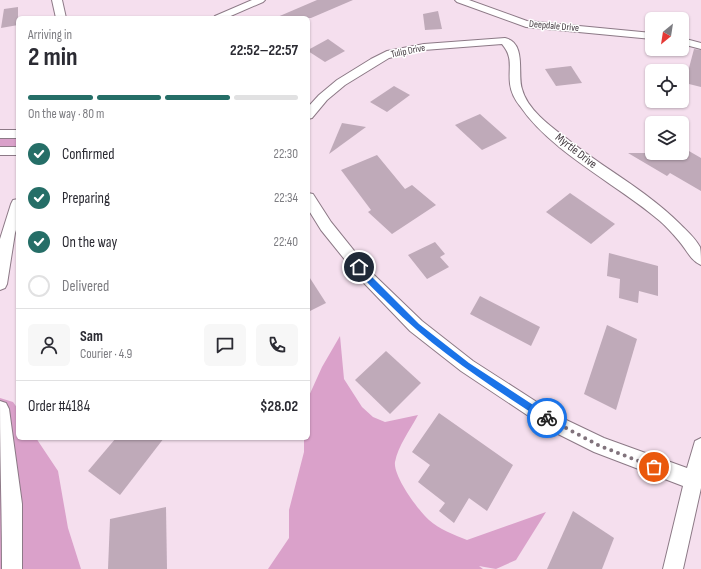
<!DOCTYPE html>
<meta charset="utf-8">
<style>
body{margin:0;font-family:"Sofia Sans Condensed",sans-serif;background:#f7f7f7;color:#2b2b33;height:100vh;display:flex;flex-direction:column;font-size:15px;white-space:nowrap}
*{box-sizing:border-box;margin:0}
p{font-size:13px;color:#7c7c81}
.icon{flex:none;width:22px;height:22px;fill:none;stroke:currentColor;stroke-width:2;stroke-linecap:round;stroke-linejoin:round}
.map{position:relative;flex:1;overflow:hidden}
.side{position:absolute;left:16px;top:16px;width:294px;height:424px;display:flex;flex-direction:column;background:#fff;border-radius:6px;box-shadow:0 1px 3px #0004}
.side>*{flex:none}
.needle{width:26px;rotate:210deg}
.buttons{position:absolute;left:645px;top:12px;display:grid;gap:8px}
.buttons a{display:grid;place-items:center;width:44px;height:44px;border-radius:6px;background:#fff;box-shadow:0 1px 3px #0004;font-size:20px}
.pin{position:absolute;display:grid;place-items:center;width:34px;height:34px;color:#fff;margin:-17px;border:2px solid #fff;border-radius:50%;box-shadow:0 1px 4px #0007}
.courier{position:absolute;display:grid;place-items:center;width:40px;height:40px;margin:-20px;border:3px solid #1a73e8;border-radius:50%;background:#fff;color:#222;box-shadow:0 1px 5px #0007}
.overview em{font-style:normal;font-weight:700}
.overview div{display:flex;flex-direction:column-reverse}
.overview{display:flex;align-items:center;justify-content:space-between;height:68px;padding:0 12px}
h1{font-size:26px;font-weight:700;line-height:30px}
.bar{display:grid;grid-template-columns:repeat(4,1fr);gap:6px 4px;align-content:center;height:48px;padding:0 12px}
.bar i{height:5px;border-radius:3px;background:#e1e1e2}
.bar .current{background:#256e67}
.bar p{grid-column:span 4}
.line{display:flex;align-items:center;gap:10px;padding:0 12px;border-top:1px solid #e1e1e2}
.line div{flex:1}
.round{display:grid;place-items:center;flex:none;width:42px;height:42px;border-radius:6px;background:#f7f7f7}
ol{padding:0 12px;list-style:none}
li{display:flex;align-items:center;gap:12px;height:44px}
li p{margin-inline-start:auto}
li .icon{padding:4px;border-radius:50%;background:#256e67;color:#fff;stroke-width:4}
li:last-child{color:#7c7c81}
li i{width:22px;height:22px;border:2px solid #e1e1e2;border-radius:50%}
.map>svg:first-child{display:block}
.green{fill:#daa1ca}
.building{fill:#bfaab9}
.lines{fill:none;stroke-linecap:round;stroke-linejoin:round}
.street-casing{stroke:#8c7986;stroke-width:2}
.street{fill:#fff;fill-rule:evenodd}
.route{fill:#1a73e8}
.done{stroke:#81737c;stroke-width:4;stroke-dasharray:0 7.2}
.labels{text-anchor:middle;dominant-baseline:central;stroke-width:3;stroke-linejoin:round;paint-order:stroke}
.far-street-label{font-size:10px;fill:#42393f;stroke:#fff}
.street-label{font-size:12px;fill:#42393f;stroke:#fff}
</style>
<div class="map">
<svg width="701" height="569" viewBox="0 0 701 569">
<rect width="100%" height="100%" fill="#f5dfee"/>
<g class="green">
<rect x="0" y="134" width="18" height="17"/>
<path d="M340 336 344 379 362 407 373 417 385 422 418 415C410 430 398 446 395 462 393 476 418 510 429 520 439 529 454 535 467 540L546 512 516 560 496 569 479 566 483 569H268L289 538V510L304 452V438H308V398L322 367Z"/>
<path d="M0 398 13 402 18 409V438H36L58 471 68 528 81 569H0Z"/>
</g>
<g class="building">
<path d="M317 0H353L311 18H275Z"/>
<path d="M18 7V25L1 28 4 9Z"/>
<path d="M438 11 442 29 425 30 423 14Z"/>
<path d="M328 39 345 51 325 62 308 51V50Z"/>
<path d="M694 49 701 50V87L685 83Z"/>
<path d="M571 66 582 83 556 86 545 69Z"/>
<path d="M394 86 410 95 387 112 370 102Z"/>
<path d="M480 114 507 138 482 150 455 125Z"/>
<path d="M342 123 366 127 329 154Z"/>
<path d="M682 147 701 158V191L670 173 667 176 628 153H682Z"/>
<path d="M377 155 405 189 412 185 436 205 392 234 368 212 371 210 341 170Z"/>
<path d="M570 193 615 224 591 244 546 212Z"/>
<path d="M435 242 445 254 440 257 449 267 427 279 408 255Z"/>
<path d="M609 253 658 266V296L639 291 638 303 619 298 620 279 607 276Z"/>
<path d="M308 275 326 303 308 312Z"/>
<path d="M480 296 540 327 531 346 470 314Z"/>
<path d="M607 325 637 339 616 410 584 394Z"/>
<path d="M386 351 421 383 390 414 355 380Z"/>
<path d="M439 413 513 465 487 511 469 498 454 523 439 511 445 503 418 482 430 465 412 452Z"/>
<path d="M116 438H164L120 495 88 471Z"/>
<path d="M166 507 167 569H108L110 519Z"/>
<path d="M573 511 614 538 602 569H547Z"/>
</g>
<g class="lines">
<defs>
<g id="street">
<path d="M52 0H62L66 18H56Z"/>
<path d="M252 0H265L263 2 226 18H213L215 16Z"/>
<path d="M455 0H469L527 21 652 33V39L526 27 457 2Z"/>
<path d="M505 38C527 43 517 74 522 89 527 109 550 126 566 138 603 168 646 190 680 224 687 231 695 238 700 247 701 251 701 260 701 265 691 261 686 249 679 241 673 234 667 227 660 221 617 184 552 153 520 106 515 100 511 92 510 84 508 68 514 58 502 44L424 50 389 58 345 85 327 100 312 118 308 119V107L319 95 337 80 371 59 387 51 424 44Z"/>
<path d="M682 38 701 43V49L682 44Z"/>
<rect x="0" y="130" width="18" height="8"/>
<rect x="0" y="147" width="18" height="8"/>
<path d="M308 193 313 194 331 222 372 273 422 321 473 361 560 417 604 438 687 468 695 441 701 438V488L683 569H663L683 486 594 452 548 429 461 371 410 331 362 281 321 230 308 209Z"/>
<path d="M18 199V224L15 233 7 284 5 288 0 290V239L11 204 13 200Z"/>
<path d="M0 401 6 403 9 409 22 504V569H2C2 513 0 457 0 401Z"/>
</g>
</defs>
<use href="#street" class="street-casing"/>
<use href="#street" class="street"/>
</g>
<path class="route" d="M359 264 419 324 469 363 550 416V421H544C488 384 436 351 388 303 377 292 364 281 356 267Z"/>
<g class="lines">
<path class="done" d="M547 418 600 446 654 467"/>
</g>
<g class="labels">
<g class="far-street-label">
<text transform="translate(554 26) rotate(5)">Deepdale Drive</text>
<text transform="translate(408 51) rotate(-12)">Tulip Drive</text>
</g>
<g class="street-label">
<text transform="translate(576 151) rotate(38)">Myrtle Drive</text>
</g>
</g>
</svg>
<div class="buttons">
<a><svg class="needle" viewBox="-14 -14 28 28"><path d="M0-13l5 13h-10z" fill="#e53935"/><path d="M0 13l5-13h-10z" fill="#7c7c81"/></svg></a>
<a><svg class="icon" aria-label="locate" viewBox="0 0 24 24"><circle cx="12" cy="12" r="6"/><path d="M12 2v4M12 18v4M2 12h4M18 12h4"/></svg></a>
<a><svg class="icon" aria-label="layers" viewBox="0 0 24 24"><path d="M12 4l9 5-9 5-9-5zM3 14l9 5 9-5"/></svg></a>
</div>
<div class="pin" style="left:654px;top:467px;background:#ea580c"><svg class="icon" aria-label="bag" viewBox="0 0 24 24"><path d="M5 8h14l-1 12H6zM9 8a3 3 0 0 1 6 0"/></svg></div>
<div class="pin" style="left:359px;top:267px;background:#1f2937"><svg class="icon" aria-label="home" viewBox="0 0 24 24"><path d="M3 11l9-7 9 7M6 9v11h12V9"/></svg></div>
<div class="courier" style="left:547px;top:418px"><svg class="icon" aria-label="bike" viewBox="0 0 24 24"><circle cx="6" cy="16" r="4"/><circle cx="18" cy="16" r="4"/><path d="M6 16l4-8h5l3 8M10 8l3 8H6M13 5h3"/></svg></div>
<section class="side">
<div class="overview"><div><h1>2 min</h1><p>Arriving in</p></div><em>22:52–22:57</em></div>
<div class="bar"><i class="current"></i><i class="current"></i><i class="current"></i><i></i><p>On the way · 80 m</p></div>
<ol>
<li><svg class="icon" aria-label="check" viewBox="0 0 24 24"><path d="M5 12l5 5 9-10"/></svg>Confirmed<p>22:30</p></li>
<li><svg class="icon" aria-label="check" viewBox="0 0 24 24"><path d="M5 12l5 5 9-10"/></svg>Preparing<p>22:34</p></li>
<li><svg class="icon" aria-label="check" viewBox="0 0 24 24"><path d="M5 12l5 5 9-10"/></svg>On the way<p>22:40</p></li>
<li><i></i>Delivered</li>
</ol>
<div class="line" style="height:72px"><a class="round"><svg class="icon" aria-label="person" viewBox="0 0 24 24"><circle cx="12" cy="8" r="4"/><path d="M4 21q1-7 8-7t8 7"/></svg></a><div><b>Sam</b><p>Courier · 4.9</p></div><a class="round"><svg class="icon" aria-label="chat" viewBox="0 0 24 24"><path d="M4 5h16v11H9l-5 4z"/></svg></a><a class="round"><svg class="icon" aria-label="phone" viewBox="0 0 24 24"><path d="M5 4h4l2 5-3 2q2 4 5 5l2-3 5 2v4C11 20 4 13 5 4z"/></svg></a></div>
<div class="line" style="height:52px"><div>Order #4184</div><b>$28.02</b></div>
</section>
</div>
